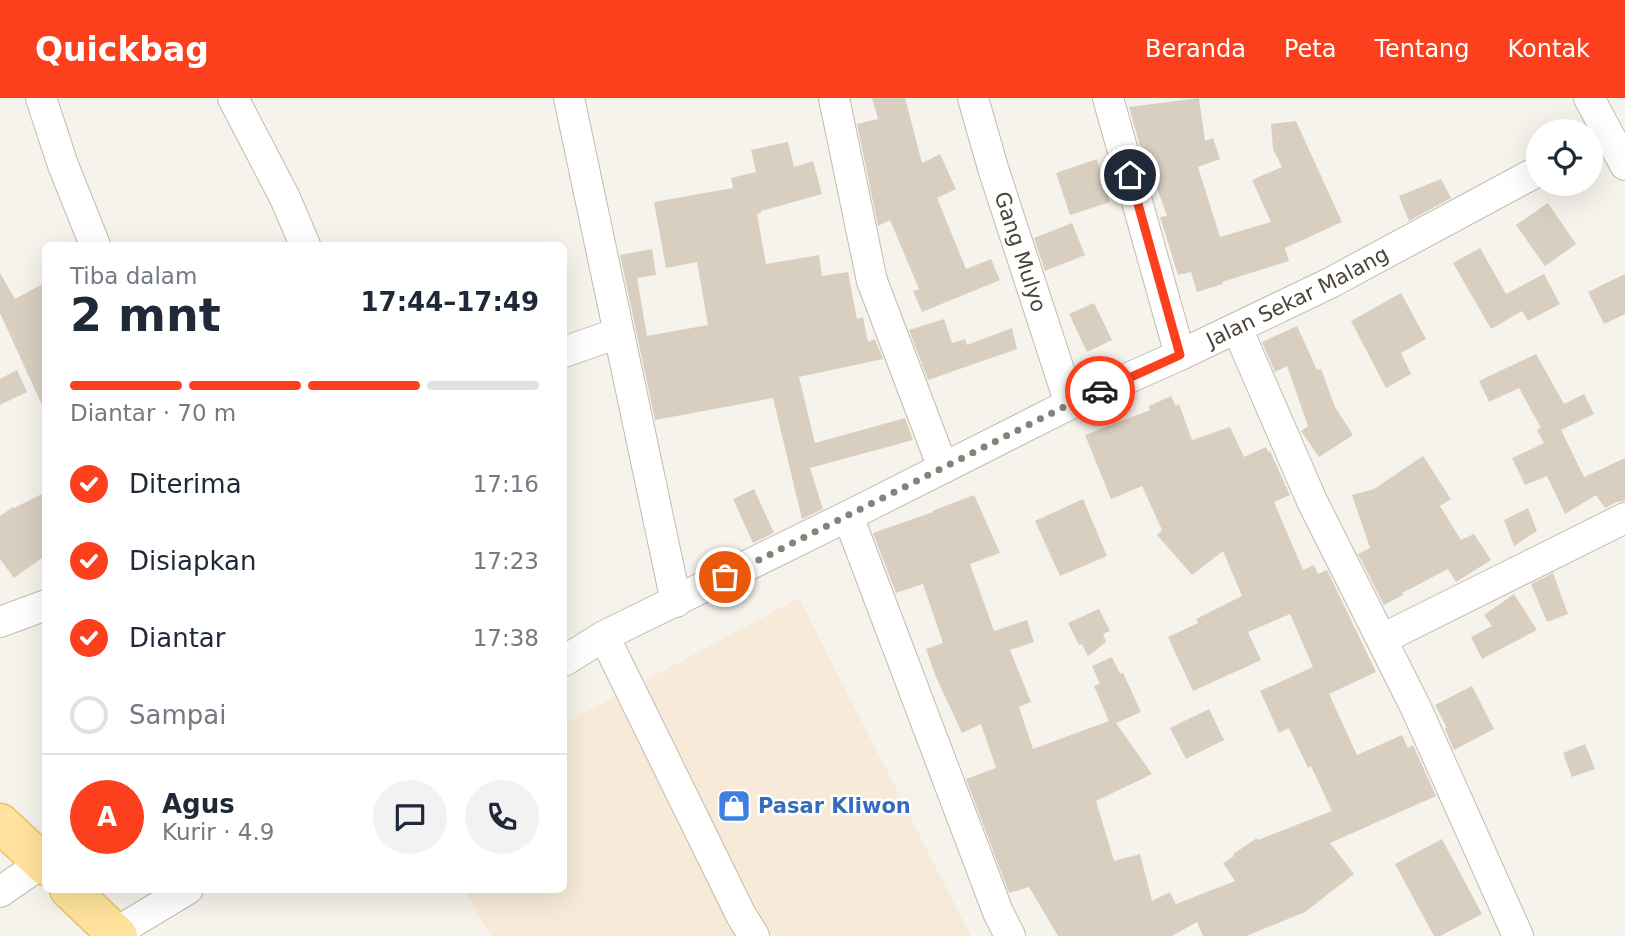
<!DOCTYPE html>
<html lang="id">
<meta charset="utf-8">
<style>
body{margin:0;font-family:"DejaVu Sans",sans-serif;background:#f2f2f3;color:#1f2937;height:100vh;display:flex;flex-direction:column;font-size:26px;white-space:nowrap}
*{box-sizing:border-box;margin:0}
p{font-size:23px;color:#747a83}
.icon{flex:none;width:38px;height:38px;fill:none;stroke:currentColor;stroke-width:2;stroke-linecap:round;stroke-linejoin:round}
.map{position:relative;flex:1;overflow:hidden}
.sheet{position:absolute;left:42px;top:144px;width:525px;height:651px;display:flex;flex-direction:column;background:#fff;border-radius:10px;box-shadow:0 7px 28px #0002}
.sheet>*{flex:none}
.tools{position:absolute;left:1526px;top:21px;display:grid;gap:14px}
.tools a{display:grid;place-items:center;width:77px;height:77px;border-radius:50%;background:#fff;box-shadow:0 7px 28px #0002;font-size:35px}
.pin{position:absolute;display:grid;place-items:center;width:60px;height:60px;color:#fff;margin:-30px;border:4px solid #fff;border-radius:50%;box-shadow:0 2px 7px #0007}
.courier{position:absolute;display:grid;place-items:center;width:70px;height:70px;margin:-35px;border:5px solid #fc3f1d;border-radius:50%;background:#fff;color:#222;box-shadow:0 2px 9px #0007}
.overview em{font-style:normal;font-weight:600}
.overview div{display:flex;flex-direction:column-reverse}
.overview{display:flex;align-items:center;justify-content:space-between;height:119px;padding:0 28px}
h1{font-size:46px;font-weight:600;line-height:52px}
.bar{display:grid;grid-template-columns:repeat(4,1fr);gap:10px 7px;align-content:center;height:84px;padding:0 28px}
.bar i{height:9px;border-radius:5px;background:#e0e1e3}
.bar .active{background:#fc3f1d}
.bar p{grid-column:span 4}
.line{display:flex;align-items:center;gap:18px;padding:0 28px;border-top:2px solid #e0e1e3}
.line div{flex:1}
.round{display:grid;place-items:center;flex:none;width:74px;height:74px;border-radius:37px;background:#f2f2f3}
ol{padding:0 28px;list-style:none}
li{display:flex;align-items:center;gap:21px;height:77px}
li p{margin-inline-start:auto}
li .icon{padding:7px;border-radius:50%;background:#fc3f1d;color:#fff;stroke-width:4}
li:last-child{color:#747a83}
li i{width:38px;height:38px;border:4px solid #e0e1e3;border-radius:50%}
header{display:flex;align-items:center;gap:42px;box-sizing:border-box;height:98px;padding:0 35px;background:#fc3f1d;color:#fff}
header strong{font-size:33px}
nav{display:flex;gap:38px;margin-inline-start:auto;font-size:24px}
.map>svg:first-child{display:block}
.commercial{fill:#f7ead8}
.building{fill:#d8cfc1}
.lines{fill:none;stroke-linecap:round;stroke-linejoin:round}
.minor-casing{stroke:#c2bbae;stroke-width:32}
.major-casing{stroke:#e6c16a;stroke-width:41}
.minor{stroke:#fff;stroke-width:30}
.major{stroke:#ffe39c;stroke-width:38}
.done{stroke:#878178;stroke-width:7;stroke-dasharray:0 12.6}
.route{stroke:#fc3f1d;stroke-width:9}
.labels{text-anchor:middle;dominant-baseline:central;stroke-width:5;stroke-linejoin:round;paint-order:stroke}
.street-label{font-size:21px;fill:#4b4439;stroke:#fff}
.shop-label{font-size:21px;font-weight:bold;fill:#366cbe;stroke:#fff;text-anchor:start}
</style>
<header>
<strong>Quickbag</strong>
<nav><a>Beranda</a><a>Peta</a><a>Tentang</a><a>Kontak</a></nav>
</header>
<div class="map">
<svg width="1625" height="838" viewBox="0 0 1625 838">
<rect width="100%" height="100%" fill="#f6f3ec"/>
<path class="commercial" d="M799 500 971 838H491L464 791H564V626Z"/>
<g class="building">
<path d="M872 0H905L922 65 940 56 956 91 937 100 966 171 991 161 1000 182 922 214 913 193 919 191 890 122 878 128 857 26 878 21Z"/>
<path d="M1199 0 1205 43 1213 40 1220 61 1198 69 1220 139 1271 124 1252 82 1282 69 1273 51 1271 26 1296 23 1342 124 1285 150 1289 163 1222 184 1223 186 1197 194 1191 174 1178 177 1160 119 1167 118 1142 48H1140L1129 9Z"/>
<path d="M788 44 794 69 813 63 822 96 761 113V115L757 116 766 166 819 157 822 178 848 174 857 221 863 219 868 244 875 241 883 261 799 279 815 345 905 320 913 342 810 370 823 411 802 421 773 300 655 322 620 157 652 151 656 177 637 180 647 238 708 227 697 164 666 170 654 104 733 90 731 80 756 74 751 52Z"/>
<path d="M1097 61 1110 104 1070 117 1056 75Z"/>
<path d="M1441 81 1451 100 1409 123 1399 98Z"/>
<path d="M1548 105 1576 146 1545 168 1516 127Z"/>
<path d="M1072 125 1085 157 1045 173 1034 140Z"/>
<path d="M1480 150 1506 196 1544 176 1560 206 1528 223 1522 213 1491 231 1453 165Z"/>
<path d="M0 175 15 201 46 184V316L0 215Z"/>
<path d="M1625 176V216L1604 226 1588 194Z"/>
<path d="M1401 195 1426 241 1401 255 1411 276 1386 290 1351 223Z"/>
<path d="M1094 205 1112 242 1087 254 1069 216Z"/>
<path d="M944 221 952 245 965 241 967 247 1012 230 1017 251 928 282 909 232Z"/>
<path d="M1297 228 1317 272 1321 271 1335 309 1353 337 1319 359 1301 333 1308 328 1287 268 1275 274 1262 244Z"/>
<path d="M1536 256 1564 306 1584 296 1594 316 1561 332 1584 379 1625 360V403L1617 404 1605 410 1596 397 1565 416 1547 378 1525 387 1512 360 1544 345 1537 332 1541 330 1519 290 1489 304 1479 283Z"/>
<path d="M17 272 27 294 0 307V281Z"/>
<path d="M1171 298 1176 308 1179 306 1192 342 1230 329 1244 359 1266 349 1268 354 1270 353 1290 397 1274 404 1303 472 1314 467 1318 476 1327 472 1376 574 1329 596 1357 657 1402 637 1408 650 1413 647 1436 698 1330 745 1354 776 1305 814 1246 838H1203L1197 824 1172 838H1058L1029 789 1009 795 966 681 996 670 981 626 962 635 936 579 926 551 943 545 923 486 896 495 873 435 933 414 932 413 974 397 1000 455 970 466 994 533 1027 522 1034 544 1010 552 1031 604 1019 609 1033 651 1109 623 1094 588 1100 586 1092 568 1112 559 1120 576 1123 575 1141 614 1116 625 1152 676 1096 703 1114 763 1140 756 1152 803 1170 794 1176 806 1235 783 1223 765 1234 758 1233 756 1257 740 1258 742 1332 713 1311 668 1308 670 1289 630 1279 635 1260 593 1313 569 1290 516 1248 534 1261 562 1193 593 1168 539 1198 525 1196 521 1242 498 1223 453 1192 477 1157 437 1162 432 1142 388 1111 401 1085 337 1150 312 1149 308Z"/>
<path d="M1423 358 1451 401 1440 408 1461 442 1474 436 1491 462 1456 484 1448 471 1402 495 1403 497 1384 507 1358 456 1370 450 1352 397 1374 391Z"/>
<path d="M754 391 774 435 753 445 733 401Z"/>
<path d="M46 394V457L14 480 0 461V418L13 409 14 410Z"/>
<path d="M1083 401 1107 458 1060 478 1035 423Z"/>
<path d="M1528 410 1537 433 1514 448 1504 422Z"/>
<path d="M1553 475 1568 516 1547 524 1531 486Z"/>
<path d="M1514 496 1537 532 1482 561 1471 539 1492 528 1484 517Z"/>
<path d="M1099 511 1110 533 1103 536 1106 544 1088 558 1082 546 1079 547 1068 525Z"/>
<path d="M1472 588 1494 631 1454 652 1445 631 1447 630 1435 607Z"/>
<path d="M1209 611 1224 642 1186 661 1170 630Z"/>
<path d="M1585 646 1595 671 1572 679 1563 655Z"/>
<path d="M1442 741 1482 816 1440 838H1434L1395 766Z"/>
</g>
<g class="lines">
<defs>
<g id="minor">
<path d="M41 0 63 67 95 147"/>
<path d="M233 0 285 100 305 147"/>
<path d="M569 0 676 504"/>
<path d="M834 0 872 183 943 370"/>
<path id="s1" d="M973 0 993 70 1070 306"/>
<path d="M1108 0 1180 257"/>
<path d="M1589 0 1625 67"/>
<path d="M1237 230 1312 403 1416 610 1518 838"/>
<path d="M564 254 618 235"/>
<path d="M848 418 998 814 1010 838"/>
<path d="M0 524 46 507"/>
<path d="M604 538 741 817 754 838"/>
<path d="M1382 541 1625 420"/>
<path id="s2" d="M564 563 604 538 848 418 1070 306 1180 257 1330 185 1538 73"/>
<path d="M0 794 42 765"/>
<path d="M115 835 188 791"/>
</g>
<g id="major">
<path d="M0 725 46 768"/>
<path d="M69 791 118 838"/>
</g>
</defs>
<use href="#minor" class="minor-casing"/>
<use href="#major" class="major-casing"/>
<use href="#minor" class="minor"/>
<use href="#major" class="major"/>
</g>
<g class="lines">
<path class="done" d="M725 479 1070 306 1100 293"/>
<path class="route" d="M1100 293 1180 257 1130 77"/>
</g>
<defs>
<symbol id="shop-square" viewBox="-11 -11 22 22"><rect x="-9" y="-9" width="18" height="18" rx="4" fill="#3f7fe0" stroke="#fff"/><path d="M-5-2.5h2.3a2.7 3.5 0 0 1 5.4 0H5L5.5 6h-11ZM-1.5-2.5h3a1.5 2.3 0 0 0-3 0Z" fill="#fff"/></symbol>
</defs>
<g fill-rule="evenodd">
<use href="#shop-square" x="715" y="689" width="38" height="38"/>
</g>
<g class="labels">
<g class="street-label">
<text stroke="none"><textPath href="#s1" startOffset="161">Gang Mulyo</textPath></text>
<text stroke="none"><textPath href="#s2" startOffset="819">Jalan Sekar Malang</textPath></text>
</g>
<g class="shop-label">
<text x="758" y="708">Pasar Kliwon</text>
</g>
</g>
</svg>
<div class="tools">
<a><svg class="icon" aria-label="locate" viewBox="0 0 24 24"><circle cx="12" cy="12" r="6"/><path d="M12 2v4M12 18v4M2 12h4M18 12h4"/></svg></a>
</div>
<div class="pin" style="left:725px;top:479px;background:#ea580c"><svg class="icon" aria-label="bag" viewBox="0 0 24 24"><path d="M5 8h14l-1 12H6zM9 8a3 3 0 0 1 6 0"/></svg></div>
<div class="pin" style="left:1130px;top:77px;background:#1f2937"><svg class="icon" aria-label="home" viewBox="0 0 24 24"><path d="M3 11l9-7 9 7M6 9v11h12V9"/></svg></div>
<div class="courier" style="left:1100px;top:293px"><svg class="icon" aria-label="car" viewBox="0 0 24 24"><path d="M5 17H2v-5l4-1 3-4h7l3 4 3 1v5h-3M9 17h6M6 11h13"/><circle cx="7" cy="17" r="2"/><circle cx="17" cy="17" r="2"/></svg></div>
<section class="sheet">
<div class="overview"><div><h1>2 mnt</h1><p>Tiba dalam</p></div><em>17:44–17:49</em></div>
<div class="bar"><i class="active"></i><i class="active"></i><i class="active"></i><i></i><p>Diantar · 70 m</p></div>
<ol>
<li><svg class="icon" aria-label="check" viewBox="0 0 24 24"><path d="M5 12l5 5 9-10"/></svg>Diterima<p>17:16</p></li>
<li><svg class="icon" aria-label="check" viewBox="0 0 24 24"><path d="M5 12l5 5 9-10"/></svg>Disiapkan<p>17:23</p></li>
<li><svg class="icon" aria-label="check" viewBox="0 0 24 24"><path d="M5 12l5 5 9-10"/></svg>Diantar<p>17:38</p></li>
<li><i></i>Sampai</li>
</ol>
<div class="line" style="height:126px"><b class="round" style="background:#fc3f1d;color:#fff">A</b><div><b>Agus</b><p>Kurir · 4.9</p></div><a class="round"><svg class="icon" aria-label="chat" viewBox="0 0 24 24"><path d="M4 5h16v11H9l-5 4z"/></svg></a><a class="round"><svg class="icon" aria-label="phone" viewBox="0 0 24 24"><path d="M5 4h4l2 5-3 2q2 4 5 5l2-3 5 2v4C11 20 4 13 5 4z"/></svg></a></div>
</section>
</div>
